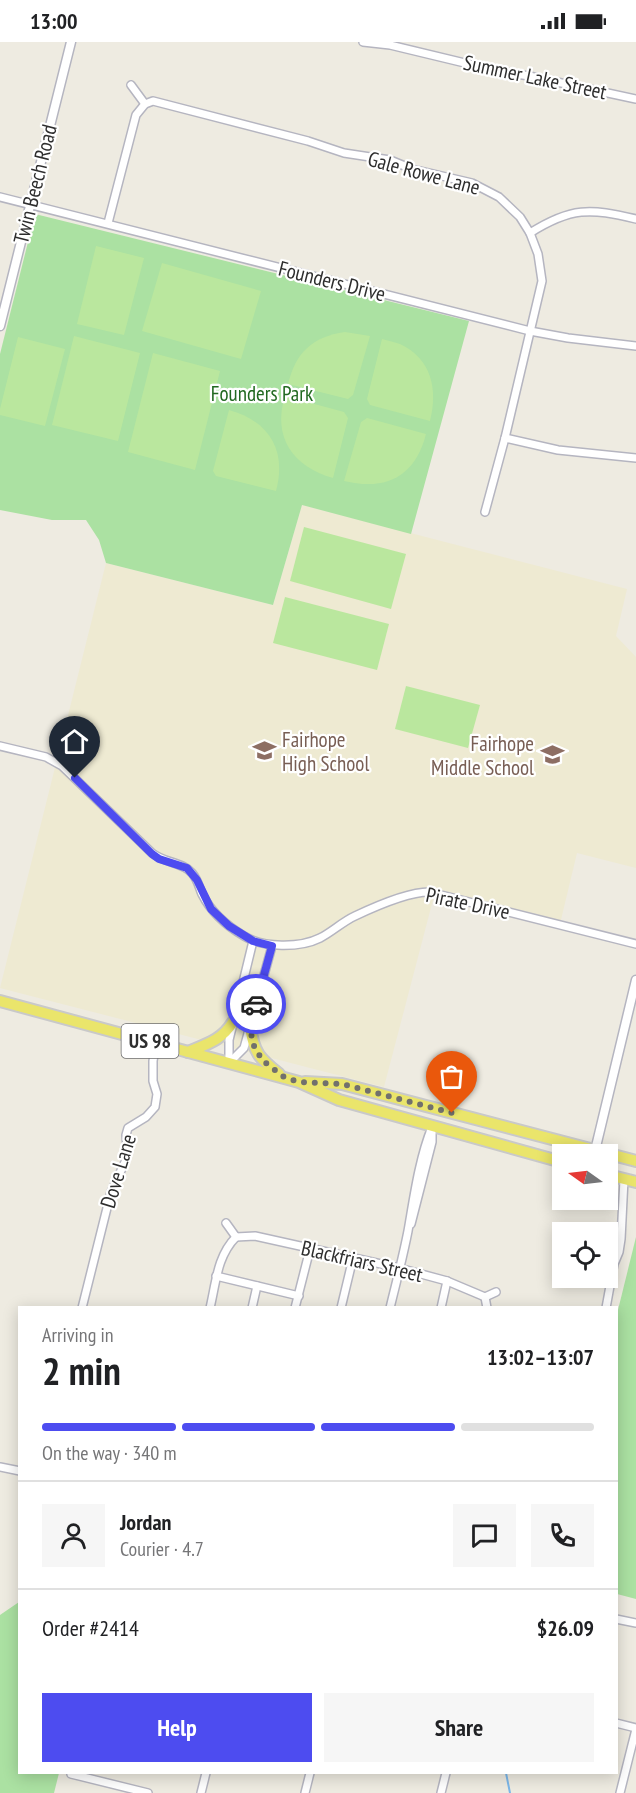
<!DOCTYPE html>
<meta charset="utf-8">
<style>
body{margin:0;font-family:"PT Sans Narrow",sans-serif;background:#f6f6f6;color:#202124;height:100vh;display:flex;flex-direction:column;font-size:22px;white-space:nowrap}
*{box-sizing:border-box;margin:0}
p{font-size:20px;color:#757577}
.icon{flex:none;width:33px;height:33px;fill:none;stroke:currentColor;stroke-width:2;stroke-linecap:round;stroke-linejoin:round}
.map{position:relative;flex:1;overflow:hidden}
.drawer{position:absolute;left:18px;top:1264px;width:600px;height:468px;display:flex;flex-direction:column;background:#fff;border-radius:0px;box-shadow:0 3px 15px #0003}
.drawer>*{flex:none}
.needle{width:39px;rotate:284deg}
.tools{position:absolute;left:552px;top:1102px;display:grid;gap:12px}
.tools a{display:grid;place-items:center;width:66px;height:66px;border-radius:0px;background:#fff;box-shadow:0 3px 15px #0003;font-size:30px}
.pin{position:absolute;display:grid;place-items:center;width:51px;height:51px;color:#fff;margin:-62px -26px;border-radius:50% 50% 50% 0;rotate:-45deg;box-shadow:0 0 6px #0007}
.pin .icon{rotate:45deg}
.courier{position:absolute;display:grid;place-items:center;width:60px;height:60px;margin:-30px;border:4px solid #4d4cf0;border-radius:50%;background:#fff;color:#222;box-shadow:0 2px 8px #0007}
.summary em{font-style:normal;font-weight:600}
.summary div{display:flex;flex-direction:column-reverse}
.summary{display:flex;align-items:center;justify-content:space-between;height:102px;padding:0 24px}
h1{font-size:39px;font-weight:600;line-height:45px}
.bar{display:grid;grid-template-columns:repeat(4,1fr);gap:9px 6px;align-content:center;height:72px;padding:0 24px}
.bar i{height:8px;border-radius:4px;background:#e0e0e0}
.bar .selected{background:#4d4cf0}
.bar p{grid-column:span 4}
.line{display:flex;align-items:center;gap:15px;padding:0 24px;border-top:2px solid #e0e0e0}
.line div{flex:1}
.round{display:grid;place-items:center;flex:none;width:63px;height:63px;border-radius:0px;background:#f6f6f6}
.primary-button{display:flex;gap:12px;margin-top:auto;padding:12px 24px}
.primary-button a{flex:1;height:69px;border-radius:0px;background:#4d4cf0;color:#fff;font-size:24px;font-weight:600;line-height:69px;text-align:center}
.primary-button a+a{background:#f6f6f6;color:#202124}
.status{display:flex;justify-content:space-between;align-items:center;height:42px;padding:0 30px;background:#fff;direction:ltr}
.status svg{height:16px;fill:currentColor}
.map>svg:first-child{display:block}
.education{fill:#eeead2}
.green{fill:#abe1a2}
.pitch{fill:#bae79e}
.lines{fill:none;stroke-linecap:round;stroke-linejoin:round}
.stream{stroke:#7cb7e9;stroke-width:2}
.minor-casing{stroke:#b5b5c0;stroke-width:10}
.tertiary-casing{stroke:#b5b5c0;stroke-width:11}
.primary-casing{stroke:#c9c9c9;stroke-width:14}
.minor{stroke:#fff;stroke-width:7}
.tertiary{stroke:#fff;stroke-width:8}
.primary{stroke:#eae56b;stroke-width:10}
.done{stroke:#71706d;stroke-width:6;stroke-dasharray:0 10.8}
.route{stroke:#4d4cf0;stroke-width:8}
.labels{text-anchor:middle;dominant-baseline:central;stroke-width:4.5;stroke-linejoin:round;paint-order:stroke}
.shield{fill:#fff;stroke:#6d6d6d;stroke-width:1.5}
.shield-label{font-size:20px;font-weight:bold;fill:#2e2e2e}
.street-label{font-size:21px;fill:#2e2e2e;stroke:#fff}
.park-label{font-size:21px;fill:#216920;stroke:#fff}
.education-label{font-size:21px;fill:#785e54;stroke:#fff;text-anchor:start}
</style>
<div class="status"><b>13:00</b><svg viewBox="0 0 49 12"><path d="M0 12V9h3v3zM5 12V6h3v6zM10 12V3h3v9zM15 12V0h3v12zM26 1h20v11H26zM47 4h2v5h-2z"/></svg></div>
<div class="map">
<svg width="636" height="1751" viewBox="0 0 636 1751">
<rect width="100%" height="100%" fill="#eeebe1"/>
<path class="education" d="M302 463 627 547 616 594 636 615V826L577 811 559 886 434 854 384 1045 0 946 106 521 273 563Z"/>
<g class="green">
<path d="M35 172 469 279 411 492 302 463 273 563 106 521 99 498 86 478H52L0 468V312Z"/>
<path d="M636 1195V1557L617 1552 616 1276Z"/>
<path d="M19 1560 20 1731H59L54 1751H0V1573Z"/>
</g>
<g class="pitch">
<path d="M96 204 144 216 124 293 77 282Z"/>
<path d="M162 221 261 249 241 317 142 289Z"/>
<path d="M345 290 370 294 353 353 348 357 288 342C296 310 312 295 345 290Z"/>
<path d="M74 294 140 311 118 399 52 383Z"/>
<path d="M18 295 65 307 45 384 0 373V367Z"/>
<path d="M382 297C388 299 395 300 400 302 432 317 438 348 430 379L370 363 367 357Z"/>
<path d="M153 311 220 329 195 428 128 410Z"/>
<path d="M285 354 344 370 348 376 333 436C293 425 272 395 285 354Z"/>
<path d="M229 368C269 379 287 408 276 449L216 434 213 429Z"/>
<path d="M367 376 426 392C415 435 386 449 344 439L361 380Z"/>
<path d="M304 485 406 512 391 567 290 539Z"/>
<path d="M285 555 389 582 377 628 273 601Z"/>
<path d="M406 644 480 663 468 706 395 687Z"/>
</g>
<g class="lines">
<path class="stream" d="M506 1731 510 1751"/>
<defs>
<g id="minor">
<path d="M363 0 390 3 498 29 529 34 636 57"/>
<path d="M131 43 145 62"/>
<path d="M0 155 530 289 568 296 636 304"/>
<path d="M108 181 136 73 145 62 153 59 308 99 344 111 390 118 412 127 472 141 499 155 520 175 530 191 538 212 542 239 505 396 485 470"/>
<path d="M530 191C571 165 590 166 636 177"/>
<path d="M505 396 558 408 636 416"/>
<path d="M0 704 46 715 62 724 152 811C164 821 183 820 192 831 198 838 199 845 202 852 211 870 227 884 244 894 263 906 300 906 320 896 332 890 342 880 355 874 374 865 408 850 429 850L636 902"/>
<path d="M229 1021 244 1006 272 904"/>
<path d="M229 1021V998L253 899"/>
<path d="M226 1181 236 1195"/>
<path d="M411 1182 432 1100V1090"/>
<path d="M236 1195 255 1194 399 1226 447 1239 485 1255"/>
<path d="M216 1234 299 1254"/>
<path d="M485 1255 496 1250"/>
<path d="M485 1255 487 1266"/>
<path d="M82 1266 111 1150 125 1120 127 1107 126 1093 128 1086 146 1075 155 1065 157 1052 153 1039V1019L156 1001"/>
<path d="M210 1266C216 1241 217 1214 236 1195"/>
<path d="M252 1266 257 1244"/>
<path d="M295 1266 310 1207"/>
<path d="M341 1266 353 1216"/>
<path d="M390 1266C396 1241 403 1215 408 1189 414 1155 419 1117 432 1085"/>
<path d="M441 1266 447 1239"/>
<path d="M606 1266 614 1222 619 1210 621 1197 624 1137"/>
<path d="M0 1425 20 1429"/>
<path d="M616 1577 636 1581"/>
<path d="M616 1681 636 1686"/>
<path d="M71 1732 148 1751"/>
<path d="M201 1751 206 1731"/>
<path d="M305 1751 310 1731"/>
<path d="M441 1751 446 1731"/>
<path d="M620 1751 636 1687"/>
</g>
<g id="tertiary">
<path d="M0 284 71 0"/>
<path d="M594 1113 636 938"/>
</g>
<g id="primary">
<path d="M0 959 299 1040 339 1058 562 1120"/>
<path d="M250 985C254 1011 259 1016 279 1032"/>
<path d="M188 1010C207 1002 222 998 233 980"/>
<path d="M305 1040 342 1042 636 1119"/>
<path d="M608 1133 636 1140"/>
</g>
</defs>
<use href="#minor" class="minor-casing"/>
<use href="#tertiary" class="tertiary-casing"/>
<use href="#primary" class="primary-casing"/>
<use href="#minor" class="minor"/>
<use href="#tertiary" class="tertiary"/>
<use href="#primary" class="primary"/>
</g>
<g class="lines">
<path class="done" d="M256 962 250 985 253 1002 262 1018 284 1035 299 1040 342 1042 452 1071"/>
<path class="route" d="M75 736 152 812 159 817 187 826 197 838 211 867 229 884 253 899 272 904 256 962"/>
</g>
<defs>
<symbol id="school-bare" viewBox="-9 -9 18 18"><path d="M0-5L7-2L0 1L-7-2ZM-4 1L0 2.5L4 1V4Q0 6-4 4Z" fill="#8d6e63" stroke="#fff" stroke-width="2.5" paint-order="stroke"/></symbol>
</defs>
<g fill-rule="evenodd">
<use href="#school-bare" x="248" y="692" width="33" height="33"/>
<use href="#school-bare" x="536" y="696" width="33" height="33"/>
</g>
<g class="labels">
<rect class="shield" x="121.5" y="982" width="57" height="34" rx="4.5"/>
<g class="shield-label">
<text x="150" y="999">US 98</text>
</g>
<g class="street-label">
<text transform="translate(535 35) rotate(12)">Summer Lake Street</text>
<text transform="translate(424 131) rotate(15)">Gale Rowe Lane</text>
<text transform="translate(35 142) rotate(-76)">Twin Beech Road</text>
<text transform="translate(332 239) rotate(14)">Founders Drive</text>
<text transform="translate(468 861) rotate(12)">Pirate Drive</text>
<text transform="translate(118 1129) rotate(-73)">Dove Lane</text>
<text transform="translate(362 1219) rotate(13)">Blackfriars Street</text>
</g>
<g class="park-label">
<text x="262" y="351">Founders Park</text>
</g>
<g class="education-label">
<text x="282" y="697">Fairhope<tspan x="282" dy="24">High School</tspan></text>
<text x="534" y="701" text-anchor="end">Fairhope<tspan x="534" dy="24">Middle School</tspan></text>
</g>
</g>
</svg>
<div class="tools">
<a><svg class="needle" viewBox="-14 -14 28 28"><path d="M0-13l5 13h-10z" fill="#e53935"/><path d="M0 13l5-13h-10z" fill="#757577"/></svg></a>
<a><svg class="icon" aria-label="locate" viewBox="0 0 24 24"><circle cx="12" cy="12" r="6"/><path d="M12 2v4M12 18v4M2 12h4M18 12h4"/></svg></a>
</div>
<div class="pin" style="left:452px;top:1071px;background:#ea580c"><svg class="icon" aria-label="bag" viewBox="0 0 24 24"><path d="M5 8h14l-1 12H6zM9 8a3 3 0 0 1 6 0"/></svg></div>
<div class="pin" style="left:75px;top:736px;background:#1f2937"><svg class="icon" aria-label="home" viewBox="0 0 24 24"><path d="M3 11l9-7 9 7M6 9v11h12V9"/></svg></div>
<div class="courier" style="left:256px;top:962px"><svg class="icon" aria-label="car" viewBox="0 0 24 24"><path d="M5 17H2v-5l4-1 3-4h7l3 4 3 1v5h-3M9 17h6M6 11h13"/><circle cx="7" cy="17" r="2"/><circle cx="17" cy="17" r="2"/></svg></div>
<section class="drawer">
<div class="summary"><div><h1>2 min</h1><p>Arriving in</p></div><em>13:02–13:07</em></div>
<div class="bar"><i class="selected"></i><i class="selected"></i><i class="selected"></i><i></i><p>On the way · 340 m</p></div>
<div class="line" style="height:108px"><a class="round"><svg class="icon" aria-label="person" viewBox="0 0 24 24"><circle cx="12" cy="8" r="4"/><path d="M4 21q1-7 8-7t8 7"/></svg></a><div><b>Jordan</b><p>Courier · 4.7</p></div><a class="round"><svg class="icon" aria-label="chat" viewBox="0 0 24 24"><path d="M4 5h16v11H9l-5 4z"/></svg></a><a class="round"><svg class="icon" aria-label="phone" viewBox="0 0 24 24"><path d="M5 4h4l2 5-3 2q2 4 5 5l2-3 5 2v4C11 20 4 13 5 4z"/></svg></a></div>
<div class="line" style="height:78px"><div>Order #2414</div><b>$26.09</b></div>
<div class="primary-button"><a>Help</a><a>Share</a></div>
</section>
</div>
